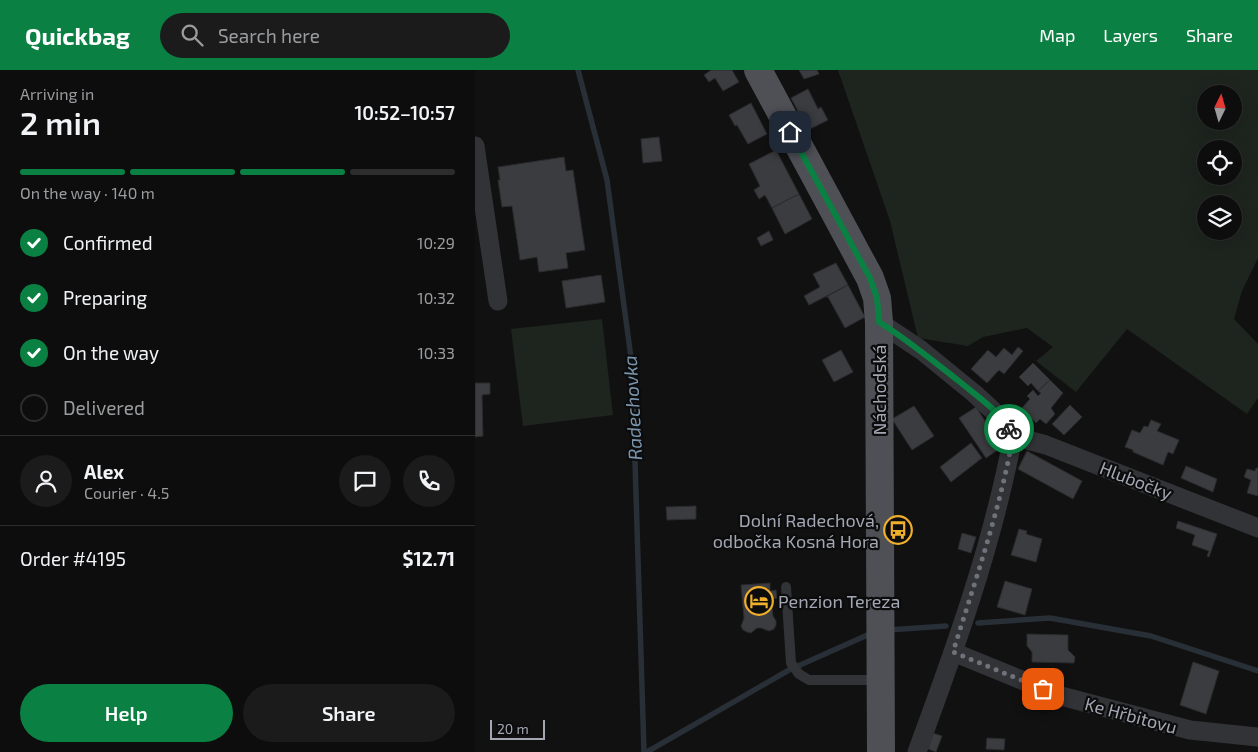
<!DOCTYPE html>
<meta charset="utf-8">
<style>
body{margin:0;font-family:"Exo 2",sans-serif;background:#1b1b1c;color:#f1f3f6;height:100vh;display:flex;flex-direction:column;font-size:19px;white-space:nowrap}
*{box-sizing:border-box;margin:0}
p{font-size:16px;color:#9a9c9e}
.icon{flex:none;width:28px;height:28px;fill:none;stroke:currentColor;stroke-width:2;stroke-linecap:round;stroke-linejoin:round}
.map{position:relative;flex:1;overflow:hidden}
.panel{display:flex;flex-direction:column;background:#0d0d0e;width:475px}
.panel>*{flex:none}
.needle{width:32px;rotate:5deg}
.fabs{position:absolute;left:722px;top:15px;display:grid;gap:10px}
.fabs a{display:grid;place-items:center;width:45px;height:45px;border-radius:50%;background:#0d0d0e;box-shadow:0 5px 20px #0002,0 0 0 1px #2d2d2e;font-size:25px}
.scale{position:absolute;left:15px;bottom:12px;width:55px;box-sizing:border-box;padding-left:5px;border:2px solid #a2a7b3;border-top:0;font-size:14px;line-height:18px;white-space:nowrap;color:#a2a7b3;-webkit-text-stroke:4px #0c0c0d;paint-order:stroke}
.pin{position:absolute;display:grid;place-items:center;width:42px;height:42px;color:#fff;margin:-21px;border-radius:10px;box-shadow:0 2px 8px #0006}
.courier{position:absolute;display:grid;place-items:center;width:50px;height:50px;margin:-25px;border:4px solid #0b8043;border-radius:50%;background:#fff;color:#222;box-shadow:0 1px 6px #0007}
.overview em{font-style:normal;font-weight:600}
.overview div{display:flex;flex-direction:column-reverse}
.overview{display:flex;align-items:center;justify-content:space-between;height:85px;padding:0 20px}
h1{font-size:32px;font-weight:600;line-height:38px}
.bar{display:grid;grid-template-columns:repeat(4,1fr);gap:8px 5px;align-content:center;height:60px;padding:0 20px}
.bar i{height:6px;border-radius:4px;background:#2d2d2e}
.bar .on{background:#0b8043}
.bar p{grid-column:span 4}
.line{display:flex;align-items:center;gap:12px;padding:0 20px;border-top:1px solid #2d2d2e}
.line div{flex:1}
.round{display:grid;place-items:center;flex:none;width:52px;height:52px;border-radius:26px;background:#1b1b1c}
ol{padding:0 20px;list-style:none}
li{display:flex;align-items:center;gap:15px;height:55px}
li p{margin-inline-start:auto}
li .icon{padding:5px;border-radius:50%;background:#0b8043;color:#fff;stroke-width:4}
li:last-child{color:#9a9c9e}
li i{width:28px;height:28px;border:2px solid #2d2d2e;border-radius:50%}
.primary-button{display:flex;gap:10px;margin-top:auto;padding:10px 20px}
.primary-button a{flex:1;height:58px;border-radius:30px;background:#0b8043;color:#fff;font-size:20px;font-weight:600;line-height:58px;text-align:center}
.primary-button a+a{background:#1b1b1c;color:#f1f3f6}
header{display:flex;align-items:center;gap:30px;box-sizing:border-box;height:70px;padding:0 25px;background:#0b8043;color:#fff}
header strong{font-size:24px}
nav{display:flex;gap:28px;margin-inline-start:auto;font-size:18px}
.search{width:350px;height:45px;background:#1b1b1c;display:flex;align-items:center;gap:12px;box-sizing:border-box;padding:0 18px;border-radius:28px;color:#9a9c9e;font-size:19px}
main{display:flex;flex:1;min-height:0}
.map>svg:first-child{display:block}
.green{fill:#1d251e;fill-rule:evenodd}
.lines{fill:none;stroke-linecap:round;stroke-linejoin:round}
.stream{stroke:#282f36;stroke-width:5.5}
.building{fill:#3b3c3f;stroke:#2b2b2e}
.lane{stroke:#323337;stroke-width:10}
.street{stroke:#323337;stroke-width:19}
.primary{stroke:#4e5056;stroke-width:28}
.done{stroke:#6f727b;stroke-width:5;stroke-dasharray:0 9}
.route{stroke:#0b8043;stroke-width:6}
.labels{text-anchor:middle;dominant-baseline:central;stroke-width:4.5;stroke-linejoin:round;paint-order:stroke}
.street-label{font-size:18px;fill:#a2a7b3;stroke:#0c0c0d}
.poi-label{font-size:18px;fill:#a2a7b3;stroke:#0c0c0d;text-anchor:end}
.water-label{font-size:19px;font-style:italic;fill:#7995ae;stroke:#0c0c0d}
</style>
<header>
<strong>Quickbag</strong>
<div class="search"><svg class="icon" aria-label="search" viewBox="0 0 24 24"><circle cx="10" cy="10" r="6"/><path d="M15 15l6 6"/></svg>Search here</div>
<nav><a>Map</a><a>Layers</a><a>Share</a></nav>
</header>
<main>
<section class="panel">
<div class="overview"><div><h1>2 min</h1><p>Arriving in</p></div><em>10:52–10:57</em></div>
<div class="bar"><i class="on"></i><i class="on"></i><i class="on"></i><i></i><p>On the way · 140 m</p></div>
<ol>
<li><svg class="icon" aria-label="check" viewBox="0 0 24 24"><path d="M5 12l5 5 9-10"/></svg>Confirmed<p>10:29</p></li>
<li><svg class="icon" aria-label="check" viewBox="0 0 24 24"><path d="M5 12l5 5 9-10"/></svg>Preparing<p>10:32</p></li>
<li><svg class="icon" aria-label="check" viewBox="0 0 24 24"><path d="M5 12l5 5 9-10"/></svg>On the way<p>10:33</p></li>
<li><i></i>Delivered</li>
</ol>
<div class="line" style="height:90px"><a class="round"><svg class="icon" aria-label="person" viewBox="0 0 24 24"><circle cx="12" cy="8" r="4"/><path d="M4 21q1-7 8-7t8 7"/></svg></a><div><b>Alex</b><p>Courier · 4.5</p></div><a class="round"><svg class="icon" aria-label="chat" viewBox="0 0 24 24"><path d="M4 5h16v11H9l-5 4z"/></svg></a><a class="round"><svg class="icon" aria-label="phone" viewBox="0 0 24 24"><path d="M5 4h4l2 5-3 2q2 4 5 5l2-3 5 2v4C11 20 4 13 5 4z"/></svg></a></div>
<div class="line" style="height:65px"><div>Order #4195</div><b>$12.71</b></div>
<div class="primary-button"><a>Help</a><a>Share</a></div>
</section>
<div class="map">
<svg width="783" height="682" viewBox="0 0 783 682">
<rect width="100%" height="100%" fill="#111112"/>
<g class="green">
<path d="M363 0H783V188L767 221 759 249 783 274V328L772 344 652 259 601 322 561 291 578 277 552 258 508 267 493 276 443 268 415 151ZM731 24H759V51H731ZM731 79H759V106H731ZM731 134H759V161H731Z"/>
<path d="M127 249 138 345 48 356 36 259Z"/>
</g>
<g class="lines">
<g class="stream">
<path d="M103 0 132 110 157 295 169 682"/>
<path d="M503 553 575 548 676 566 783 601"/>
<path d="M413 560 471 556"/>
<path d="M172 682 314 600 397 563"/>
</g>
</g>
<g class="building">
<path d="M236 0H257L264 12 248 21 240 8 234 12 229 5Z"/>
<path d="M324 0H342L344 4 329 9Z"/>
<path d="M333 19 343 39 346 37 353 50 333 60 316 28Z"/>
<path d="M276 33 292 64 273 74 262 55 260 56 254 45Z"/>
<path d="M184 67 187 91 168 93 166 69Z"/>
<path d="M301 80 324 124 297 138 290 125 284 129 279 120 285 116 274 94Z"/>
<path d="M89 87 91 101 98 100 110 180 91 183 93 198 64 202 62 187 45 190 37 136 27 137 23 110H25L23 97Z"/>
<path d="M324 124 337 149 310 164 297 138Z"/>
<path d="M294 161 298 170 286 176 282 168Z"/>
<path d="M361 193 373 215 334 235 329 226 345 217 338 204Z"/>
<path d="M126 205 130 232 91 238 87 211Z"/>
<path d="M373 215 390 247 370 258 353 227H351Z"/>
<path d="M543 277 548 281 529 304 524 300 512 313 496 299 513 280 521 287 529 278 537 285Z"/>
<path d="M366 280 378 302 359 312 347 290Z"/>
<path d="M558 293 575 310 563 321 556 313 553 316 544 307Z"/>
<path d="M575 310 588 323 576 338 580 344 571 354 565 349 561 353 546 339 555 329 552 326 558 320 563 326 566 323 563 321Z"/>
<path d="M0 313H15V324L7 325 8 366 0 367Z"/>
<path d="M595 335 607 347 589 365 577 354Z"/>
<path d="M439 336 459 366 437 380 417 349Z"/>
<path d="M501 337 527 377 511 388 484 348Z"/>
<path d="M676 350 686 354 682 361 704 370 698 384 693 382 688 395 658 382V380L650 377 657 360 665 363 669 356 673 357Z"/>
<path d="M496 373 507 388 476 412 465 397Z"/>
<path d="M552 381 607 411 598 429 543 399Z"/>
<path d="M711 396 742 409 738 422 706 408Z"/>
<path d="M781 398H783V426L772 423 776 410 769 407 772 399 780 401Z"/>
<path d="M221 436V449L192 450 191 437Z"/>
<path d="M703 451 742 464 734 487 732 486 734 481 717 475 720 465 701 458Z"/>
<path d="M544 459 552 461 551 464 567 469 561 492 536 485Z"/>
<path d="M487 463 501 467 496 483 483 479Z"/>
<path d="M530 511 557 519 550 545 522 537Z"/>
<path d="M295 513V521L301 520 302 528 296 529 298 546 301 551V555L299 559 294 561 286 558H282L276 563 272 562 268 560 266 556 269 548 266 515Z"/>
<path d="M552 564 593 565V580L600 587 599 593 557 592V582L552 576Z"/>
<path d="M718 592 744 601 731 644 705 635Z"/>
<path d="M458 663 467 666 461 682 453 679Z"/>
<path d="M512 668 530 669 529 680 511 679Z"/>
</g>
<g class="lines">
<path class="lane" d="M311 517 316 593 324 604 334 610H404"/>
<g class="street">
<path d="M0 76 23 231"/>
<path d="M404 252 446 280 500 324 528 350 538 366C518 474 480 579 442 682"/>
<path d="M538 366 571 375 783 458"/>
<path d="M478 582 586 626 715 660 783 667"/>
</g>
<path class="primary" d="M283 0 395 208 402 228 404 252 406 682"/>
</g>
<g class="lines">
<path class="done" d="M534 359 538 366C525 440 500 511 478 582L568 619"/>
<path class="route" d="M315 62 395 208 402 228 404 252C433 270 458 291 485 312 502 326 523 340 534 359"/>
</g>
<defs>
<symbol id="bus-ring" viewBox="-11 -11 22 22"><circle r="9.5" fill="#0c0c0d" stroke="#efaf2d" stroke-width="1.5"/><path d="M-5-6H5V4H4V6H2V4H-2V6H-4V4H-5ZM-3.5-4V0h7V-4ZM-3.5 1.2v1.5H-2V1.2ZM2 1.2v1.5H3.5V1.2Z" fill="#efaf2d"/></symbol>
<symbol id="hotel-ring" viewBox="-11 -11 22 22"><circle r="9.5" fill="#0c0c0d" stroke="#efaf2d" stroke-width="1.5"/><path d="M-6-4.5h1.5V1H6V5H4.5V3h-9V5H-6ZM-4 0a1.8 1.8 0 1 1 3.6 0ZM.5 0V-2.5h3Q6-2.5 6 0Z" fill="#efaf2d"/></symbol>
</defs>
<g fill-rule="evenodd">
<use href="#bus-ring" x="407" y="444" width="32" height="32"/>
<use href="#hotel-ring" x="268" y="515" width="32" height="32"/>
</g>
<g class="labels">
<g class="street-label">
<text transform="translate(404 320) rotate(-90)">Náchodská</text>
<text transform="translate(661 410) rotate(21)">Hlubočky</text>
<text transform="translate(656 645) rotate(15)">Ke Hřbitovu</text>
</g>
<g class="poi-label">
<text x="404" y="450">Dolní Radechová,<tspan x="404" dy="21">odbočka Kosná Hora</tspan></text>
<text x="303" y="531" text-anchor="start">Penzion Tereza</text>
</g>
<g class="water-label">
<text transform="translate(157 338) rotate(-93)">Radechovka</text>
</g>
</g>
</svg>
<div class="fabs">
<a><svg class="needle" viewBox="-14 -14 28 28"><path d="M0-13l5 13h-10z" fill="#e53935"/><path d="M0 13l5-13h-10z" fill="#9a9c9e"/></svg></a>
<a><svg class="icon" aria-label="locate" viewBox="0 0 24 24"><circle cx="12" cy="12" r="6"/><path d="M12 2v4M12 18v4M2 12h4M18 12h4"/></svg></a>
<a><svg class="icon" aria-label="layers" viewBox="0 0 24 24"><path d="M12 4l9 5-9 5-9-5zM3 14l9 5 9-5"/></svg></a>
</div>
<div class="scale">20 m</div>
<div class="pin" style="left:568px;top:619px;background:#ea580c"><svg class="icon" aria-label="bag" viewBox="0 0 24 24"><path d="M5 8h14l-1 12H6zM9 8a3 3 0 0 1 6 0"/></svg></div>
<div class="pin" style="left:315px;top:62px;background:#1f2937"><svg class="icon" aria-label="home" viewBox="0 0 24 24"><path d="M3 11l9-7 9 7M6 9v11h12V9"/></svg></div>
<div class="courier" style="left:534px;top:359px"><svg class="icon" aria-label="bike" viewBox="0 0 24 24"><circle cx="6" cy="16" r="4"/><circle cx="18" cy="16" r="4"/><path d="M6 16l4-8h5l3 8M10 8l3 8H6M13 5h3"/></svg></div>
</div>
</main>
